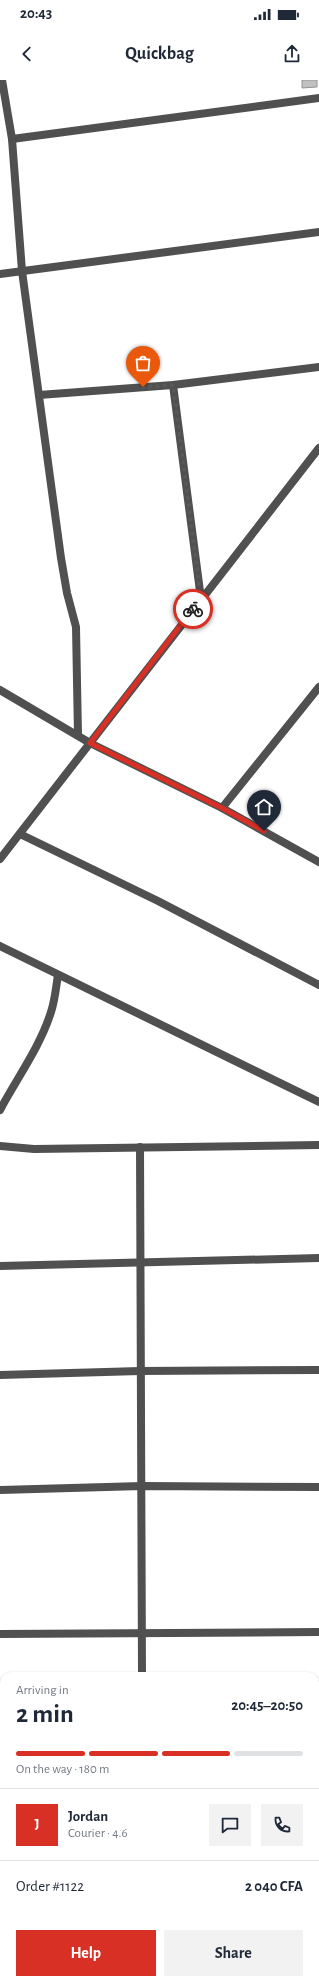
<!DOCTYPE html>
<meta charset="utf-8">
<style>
body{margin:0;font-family:"Alegreya Sans",sans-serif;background:#f2f2f3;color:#1f2937;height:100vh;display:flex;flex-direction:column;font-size:15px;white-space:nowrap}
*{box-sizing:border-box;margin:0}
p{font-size:13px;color:#747a83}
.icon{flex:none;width:22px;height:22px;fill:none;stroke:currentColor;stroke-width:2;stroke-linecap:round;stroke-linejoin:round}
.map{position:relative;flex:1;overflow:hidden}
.details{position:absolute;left:0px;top:1592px;width:319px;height:312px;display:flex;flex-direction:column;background:#fff;border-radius:12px 12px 0 0;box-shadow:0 1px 3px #0004}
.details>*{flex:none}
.pin{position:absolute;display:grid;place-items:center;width:34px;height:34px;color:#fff;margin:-41px -17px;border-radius:50% 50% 50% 0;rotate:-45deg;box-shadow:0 0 4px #0007}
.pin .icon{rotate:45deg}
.courier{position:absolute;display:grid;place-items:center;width:40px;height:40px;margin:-20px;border:3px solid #d93025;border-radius:50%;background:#fff;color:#222;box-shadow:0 1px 5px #0007}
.head em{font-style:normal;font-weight:700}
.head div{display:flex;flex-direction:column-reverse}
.head{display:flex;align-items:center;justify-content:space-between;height:68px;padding:0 16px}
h1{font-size:26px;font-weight:700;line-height:30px}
.bar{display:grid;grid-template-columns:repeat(4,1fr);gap:6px 4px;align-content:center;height:48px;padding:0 16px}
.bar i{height:5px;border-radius:3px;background:#e0e1e3}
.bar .selected{background:#d93025}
.bar p{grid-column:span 4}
.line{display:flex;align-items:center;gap:10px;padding:0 16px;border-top:1px solid #e0e1e3}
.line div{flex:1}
.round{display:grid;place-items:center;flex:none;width:42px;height:42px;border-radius:0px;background:#f2f2f3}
.cta{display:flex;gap:8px;margin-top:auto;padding:8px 16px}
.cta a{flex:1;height:46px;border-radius:0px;background:#d93025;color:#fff;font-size:16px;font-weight:700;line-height:46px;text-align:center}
.cta a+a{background:#f2f2f3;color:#1f2937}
.status{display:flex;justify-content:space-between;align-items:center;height:28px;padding:0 20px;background:#fff;direction:ltr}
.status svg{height:11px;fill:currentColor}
header{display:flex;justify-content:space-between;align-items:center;height:52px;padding:0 16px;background:#fff;font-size:18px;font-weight:700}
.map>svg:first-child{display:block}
.building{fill:#c0c0c0;stroke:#949494}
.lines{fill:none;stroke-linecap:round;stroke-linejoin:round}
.street{stroke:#505050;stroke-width:8}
.done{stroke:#595959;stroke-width:4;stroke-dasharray:0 7.2}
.route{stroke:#d93025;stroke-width:5}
</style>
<div class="status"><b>20:43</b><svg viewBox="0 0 49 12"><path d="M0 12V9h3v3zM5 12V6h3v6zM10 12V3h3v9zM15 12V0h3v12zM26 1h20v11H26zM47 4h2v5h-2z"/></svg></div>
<header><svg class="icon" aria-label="back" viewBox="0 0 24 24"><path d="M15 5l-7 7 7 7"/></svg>Quickbag<svg class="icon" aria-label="share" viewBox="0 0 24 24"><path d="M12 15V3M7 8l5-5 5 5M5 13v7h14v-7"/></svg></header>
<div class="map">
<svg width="319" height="1904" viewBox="0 0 319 1904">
<rect width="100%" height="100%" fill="#fff"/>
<g class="building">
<path d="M302 0H317V7L302 8Z"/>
<rect x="318" y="1621" width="1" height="33"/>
<rect x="2" y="1622" width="2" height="17"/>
</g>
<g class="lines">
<g class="street">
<path d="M2 0 12 59 22 191 61 478 67 513 76 547 78 655"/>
<path d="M12 59 319 18"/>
<path d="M0 194 319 152"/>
<path d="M173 305 201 519"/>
<path d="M39 315 173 305 319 287"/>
<path d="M0 610 90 663 222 728 319 782"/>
<path d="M222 728 319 607"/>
<path d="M20 754 158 821 319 905"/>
<path d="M0 779 319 368"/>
<path d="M0 866 319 1022"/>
<path d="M0 1030C17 998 40 967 51 932 55 920 56 907 58 895"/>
<path d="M0 1066 34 1069 319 1065"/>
<path d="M140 1067 142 1596"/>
<path d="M0 1186 319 1178"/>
<path d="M0 1295 140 1291 319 1290"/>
<path d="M0 1410 142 1406 319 1407"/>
<path d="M0 1554 319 1552"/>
<path d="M315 1682H319"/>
<path d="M0 1684H4"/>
<path d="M315 1808H319"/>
<path d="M0 1812H4"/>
<path d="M107 1904 108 1900"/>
</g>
</g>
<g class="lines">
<path class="done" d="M143 307 173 305 201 519 193 529"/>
<path class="route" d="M193 529 90 663 222 728 264 751"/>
</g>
</svg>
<div class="pin" style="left:143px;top:307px;background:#ea580c"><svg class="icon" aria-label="bag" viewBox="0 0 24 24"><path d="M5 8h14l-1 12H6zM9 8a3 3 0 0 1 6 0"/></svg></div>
<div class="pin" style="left:264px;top:751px;background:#1f2937"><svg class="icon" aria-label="home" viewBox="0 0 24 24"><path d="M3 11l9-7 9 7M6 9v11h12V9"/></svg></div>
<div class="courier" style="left:193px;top:529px"><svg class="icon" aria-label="bike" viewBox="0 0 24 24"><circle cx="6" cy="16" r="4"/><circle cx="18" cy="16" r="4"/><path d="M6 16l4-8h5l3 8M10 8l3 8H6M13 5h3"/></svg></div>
<section class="details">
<div class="head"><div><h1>2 min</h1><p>Arriving in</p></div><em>20:45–20:50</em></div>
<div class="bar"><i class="selected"></i><i class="selected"></i><i class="selected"></i><i></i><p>On the way · 180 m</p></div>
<div class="line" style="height:72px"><b class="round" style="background:#d93025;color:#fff">J</b><div><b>Jordan</b><p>Courier · 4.6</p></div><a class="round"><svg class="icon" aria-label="chat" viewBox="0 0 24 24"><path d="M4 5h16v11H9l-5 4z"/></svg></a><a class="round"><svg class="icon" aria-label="phone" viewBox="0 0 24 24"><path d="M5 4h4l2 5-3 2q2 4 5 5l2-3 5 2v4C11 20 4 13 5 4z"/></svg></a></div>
<div class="line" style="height:52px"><div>Order #1122</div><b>2 040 CFA</b></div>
<div class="cta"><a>Help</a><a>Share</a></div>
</section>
</div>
